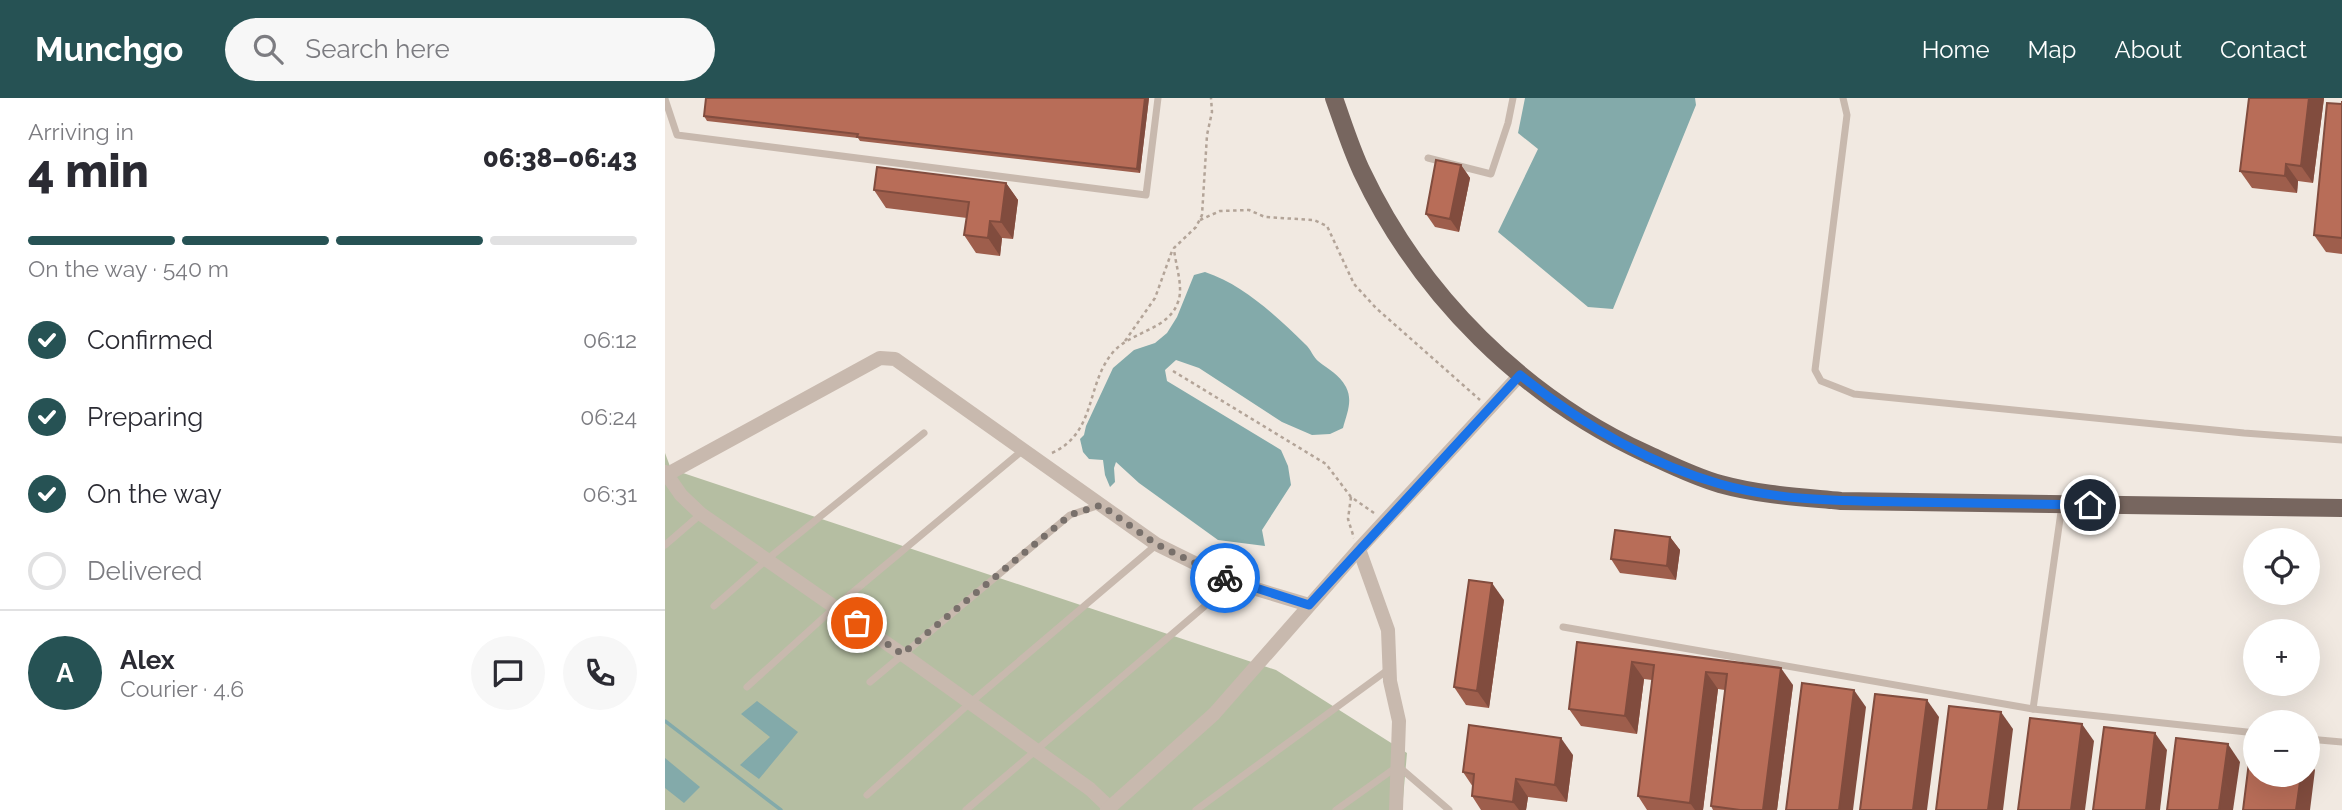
<!DOCTYPE html>
<meta charset="utf-8">
<style>
body{margin:0;font-family:Raleway,sans-serif;background:#f7f7f7;color:#2b2b33;height:100vh;display:flex;flex-direction:column;font-size:26px;white-space:nowrap}
*{box-sizing:border-box;margin:0}
p{font-size:23px;color:#7c7c81}
.icon{flex:none;width:38px;height:38px;fill:none;stroke:currentColor;stroke-width:2;stroke-linecap:round;stroke-linejoin:round}
.map{position:relative;flex:1;overflow:hidden}
.details{display:flex;flex-direction:column;background:#fff;width:665px}
.details>*{flex:none}
.tools{position:absolute;left:1578px;top:430px;display:grid;gap:14px}
.tools a{display:grid;place-items:center;width:77px;height:77px;border-radius:50%;background:#fff;box-shadow:0 7px 28px #0002;font-size:35px}
.pin{position:absolute;display:grid;place-items:center;width:60px;height:60px;color:#fff;margin:-30px;border:4px solid #fff;border-radius:50%;box-shadow:0 2px 7px #0007}
.courier{position:absolute;display:grid;place-items:center;width:70px;height:70px;margin:-35px;border:5px solid #1a73e8;border-radius:50%;background:#fff;color:#222;box-shadow:0 2px 9px #0007}
.summary em{font-style:normal;font-weight:800}
.summary div{display:flex;flex-direction:column-reverse}
.summary{display:flex;align-items:center;justify-content:space-between;height:119px;padding:0 28px}
h1{font-size:46px;font-weight:800;line-height:52px}
.bar{display:grid;grid-template-columns:repeat(4,1fr);gap:10px 7px;align-content:center;height:84px;padding:0 28px}
.bar i{height:9px;border-radius:5px;background:#e1e1e2}
.bar .current{background:#265254}
.bar p{grid-column:span 4}
.line{display:flex;align-items:center;gap:18px;padding:0 28px;border-top:2px solid #e1e1e2}
.line div{flex:1}
.round{display:grid;place-items:center;flex:none;width:74px;height:74px;border-radius:37px;background:#f7f7f7}
ol{padding:0 28px;list-style:none}
li{display:flex;align-items:center;gap:21px;height:77px}
li p{margin-inline-start:auto}
li .icon{padding:7px;border-radius:50%;background:#265254;color:#fff;stroke-width:4}
li:last-child{color:#7c7c81}
li i{width:38px;height:38px;border:4px solid #e1e1e2;border-radius:50%}
header{display:flex;align-items:center;gap:42px;box-sizing:border-box;height:98px;padding:0 35px;background:#265254;color:#fff}
header strong{font-size:33px}
nav{display:flex;gap:38px;margin-inline-start:auto;font-size:24px}
.search{width:490px;height:63px;background:#f7f7f7;display:flex;align-items:center;gap:18px;box-sizing:border-box;padding:0 24px;border-radius:38px;color:#7c7c81;font-size:26px}
main{display:flex;flex:1;min-height:0}
.map>svg:first-child{display:block}
.green{fill:#b5bea2}
.water{fill:#83aaaa}
.lines{fill:none;stroke-linecap:round;stroke-linejoin:round}
.stream{stroke:#83aaaa;stroke-width:3.5}
.path{stroke:#b3a498;stroke-width:2.5;stroke-dasharray:3.5 3.5;stroke-linecap:butt}
.lane{stroke:#c8b9ae;stroke-width:7}
.street{stroke:#c8b9ae;stroke-width:14}
.primary{stroke:#77665f;stroke-width:18}
.wall{fill:#9e5e4c}
.shaded-wall{fill:#814c3e}
.building{fill:#b86d58;stroke:#814c3e;stroke-width:2}
.done{stroke:#78706b;stroke-width:7;stroke-dasharray:0 12.6}
.route{stroke:#1a73e8;stroke-width:9}
</style>
<header>
<strong>Munchgo</strong>
<div class="search"><svg class="icon" aria-label="search" viewBox="0 0 24 24"><circle cx="10" cy="10" r="6"/><path d="M15 15l6 6"/></svg>Search here</div>
<nav><a>Home</a><a>Map</a><a>About</a><a>Contact</a></nav>
</header>
<main>
<section class="details">
<div class="summary"><div><h1>4 min</h1><p>Arriving in</p></div><em>06:38–06:43</em></div>
<div class="bar"><i class="current"></i><i class="current"></i><i class="current"></i><i></i><p>On the way · 540 m</p></div>
<ol>
<li><svg class="icon" aria-label="check" viewBox="0 0 24 24"><path d="M5 12l5 5 9-10"/></svg>Confirmed<p>06:12</p></li>
<li><svg class="icon" aria-label="check" viewBox="0 0 24 24"><path d="M5 12l5 5 9-10"/></svg>Preparing<p>06:24</p></li>
<li><svg class="icon" aria-label="check" viewBox="0 0 24 24"><path d="M5 12l5 5 9-10"/></svg>On the way<p>06:31</p></li>
<li><i></i>Delivered</li>
</ol>
<div class="line" style="height:126px"><b class="round" style="background:#265254;color:#fff">A</b><div><b>Alex</b><p>Courier · 4.6</p></div><a class="round"><svg class="icon" aria-label="chat" viewBox="0 0 24 24"><path d="M4 5h16v11H9l-5 4z"/></svg></a><a class="round"><svg class="icon" aria-label="phone" viewBox="0 0 24 24"><path d="M5 4h4l2 5-3 2q2 4 5 5l2-3 5 2v4C11 20 4 13 5 4z"/></svg></a></div>
</section>
<div class="map">
<svg width="1677" height="712" viewBox="0 0 1677 712">
<rect width="100%" height="100%" fill="#f1e9e1"/>
<path class="green" d="M0 355 6 371 611 572 742 655 737 712H0Z"/>
<g class="water">
<path d="M860 0H1030L1031 7 948 211 923 209 833 134 873 51 853 35Z"/>
<path d="M540 174C579 187 611 218 640 246 646 251 648 259 653 263 664 272 674 276 681 289 688 303 682 315 678 330L665 336 647 337 617 324 534 270 511 262 500 272 502 283 616 352 623 368 626 387 597 432 600 448 553 442 474 385 451 364 449 370 450 384 445 389 440 377 438 362 424 361 418 354 415 341 419 337 421 328 448 270 469 252 490 245 502 235 512 219 529 177Z"/>
<path d="M92 603 133 634 94 681 75 667 105 639 76 616Z"/>
<path d="M0 660 35 689 19 705 0 690Z"/>
</g>
<g class="lines">
<path class="stream" d="M0 623 116 712"/>
<g class="path">
<path d="M535 122 555 113 584 112 600 119 649 122 662 128 689 186 711 210 815 302"/>
<path d="M460 243 490 200 507 153"/>
<path d="M508 273 661 366 686 399 709 415"/>
<path d="M387 355C433 334 420 284 450 252 469 233 504 231 513 204 519 189 510 166 509 150L531 129 537 117 542 37 547 14 546 0"/>
<path d="M686 399 683 421 689 440"/>
</g>
<g class="lane">
<path d="M1178 0 1182 17 1150 272 1156 283 1189 296 1579 335 1677 342"/>
<path d="M0 1 12 37 481 97 493 0"/>
<path d="M763 60 826 76 843 25 848 0"/>
<path d="M0 447 36 416"/>
<path d="M49 508 100 463 259 335"/>
<path d="M898 529 1368 611 1591 635"/>
<path d="M205 584 405 417 435 407"/>
<path d="M82 589 169 510 358 352"/>
<path d="M1368 611 1397 407"/>
<path d="M1643 641 1677 644"/>
<path d="M202 697 305 605 491 447"/>
<path d="M301 712 568 484"/>
<path d="M531 712 724 571"/>
<path d="M671 712 733 668 784 712"/>
</g>
<g class="street">
<path d="M0 374 16 397 36 416 247 563 425 691 445 710"/>
<path d="M1 377 215 260 230 261 491 446 568 484 644 507"/>
<path d="M694 451 723 532 725 583 734 623 731 712"/>
<path d="M442 712 549 616 694 451 855 277"/>
</g>
<path class="primary" d="M669 0C678 25 686 51 697 74 755 197 859 300 982 356 1006 367 1030 379 1055 386 1095 397 1135 399 1176 403L1677 410"/>
</g>
<g class="wall">
<path d="M484 0 475 75 195 43 193 40 42 23 39 18Z"/>
<path d="M1584 0H1659L1648 85 1633 83 1632 95 1587 90 1575 73Z"/>
<path d="M1677 3V156L1661 154 1649 137Z"/>
<path d="M796 67 805 80 794 134 770 129 761 116Z"/>
<path d="M341 85 353 102 348 141 337 140 335 158 311 155 299 137 302 120 221 110 209 92Z"/>
<path d="M1005 439 1015 452 1011 482 955 475 946 461Z"/>
<path d="M839 502 824 610 801 607 789 589Z"/>
<path d="M912 544 1128 587 1112 712H1048L1046 708 1060 592 1053 591 1038 712H982L973 698 987 582 979 581 972 636 916 628 904 611Z"/>
<path d="M908 657 902 704 863 699 861 712H816L807 698 808 689 798 674Z"/>
</g>
<g class="shaded-wall">
<path d="M480 0H484L475 75 472 71Z"/>
<path d="M1644 0H1659L1648 85 1636 68Z"/>
<path d="M1621 66 1633 83 1632 95 1620 78Z"/>
<path d="M796 67 805 80 794 134 785 121Z"/>
<path d="M341 85 353 102 348 141 336 124Z"/>
<path d="M325 123 337 140 335 158 323 140Z"/>
<path d="M1005 439 1015 452 1011 482 1002 468Z"/>
<path d="M827 485 839 502 824 610 812 593Z"/>
<path d="M967 564 979 581 972 636 960 618Z"/>
<path d="M1116 570 1128 587 1112 712H1098Z"/>
<path d="M1041 574 1053 591 1038 712H1030L1025 705Z"/>
<path d="M1189 592 1201 609 1188 712H1174Z"/>
<path d="M1262 602 1274 619 1262 712H1248Z"/>
<path d="M1336 614 1348 631 1338 712H1323Z"/>
<path d="M1417 626 1429 643 1420 712H1406Z"/>
<path d="M1490 635 1502 652 1495 712H1481Z"/>
<path d="M896 640 908 657 902 704 890 687Z"/>
<path d="M1563 646 1575 664 1568 712H1554Z"/>
<path d="M1643 662 1650 672 1645 712H1631L1636 677H1643Z"/>
<path d="M851 681 863 699 861 712H854L848 704Z"/>
</g>
<g class="building">
<path d="M41 0H480L472 71 192 39 193 36 39 18Z"/>
<path d="M1584 0H1644L1636 68 1621 66 1620 78 1575 73Z"/>
<path d="M1677 3V140L1649 137 1662 5 1677 6Z"/>
<path d="M771 62 796 67 785 121 761 116Z"/>
<path d="M212 69 341 85 336 124 325 123 323 140 299 137 304 104 209 92Z"/>
<path d="M950 432 1005 439 1002 468 946 461Z"/>
<path d="M804 482 827 485 812 593 789 589Z"/>
<path d="M912 544 1116 570 1098 712H1075L1046 708 1062 576 1041 574 1025 705 973 698 989 567 967 564 960 618 904 611Z"/>
<path d="M1137 585 1189 592 1174 712H1121Z"/>
<path d="M1210 596 1262 602 1248 712H1195Z"/>
<path d="M1284 608 1336 614 1323 712H1271Z"/>
<path d="M1365 620 1417 626 1406 712H1353Z"/>
<path d="M804 627 896 640 890 687 851 681 848 704 807 698 809 676 798 674Z"/>
<path d="M1439 629 1490 635 1481 712H1428Z"/>
<path d="M1511 640 1563 646 1554 712H1502Z"/>
<path d="M1586 648 1591 649V677H1636L1631 712H1578Z"/>
</g>
<g class="lines">
<path class="done" d="M192 525 237 556 405 417 436 407 491 446 560 480"/>
<path class="route" d="M560 480 644 507 855 277C914 324 982 365 1055 386 1114 403 1177 403 1239 404 1301 405 1363 406 1425 407"/>
</g>
</svg>
<div class="tools">
<a><svg class="icon" aria-label="locate" viewBox="0 0 24 24"><circle cx="12" cy="12" r="6"/><path d="M12 2v4M12 18v4M2 12h4M18 12h4"/></svg></a>
<a>+</a>
<a>−</a>
</div>
<div class="pin" style="left:192px;top:525px;background:#ea580c"><svg class="icon" aria-label="bag" viewBox="0 0 24 24"><path d="M5 8h14l-1 12H6zM9 8a3 3 0 0 1 6 0"/></svg></div>
<div class="pin" style="left:1425px;top:407px;background:#1f2937"><svg class="icon" aria-label="home" viewBox="0 0 24 24"><path d="M3 11l9-7 9 7M6 9v11h12V9"/></svg></div>
<div class="courier" style="left:560px;top:480px"><svg class="icon" aria-label="bike" viewBox="0 0 24 24"><circle cx="6" cy="16" r="4"/><circle cx="18" cy="16" r="4"/><path d="M6 16l4-8h5l3 8M10 8l3 8H6M13 5h3"/></svg></div>
</div>
</main>
